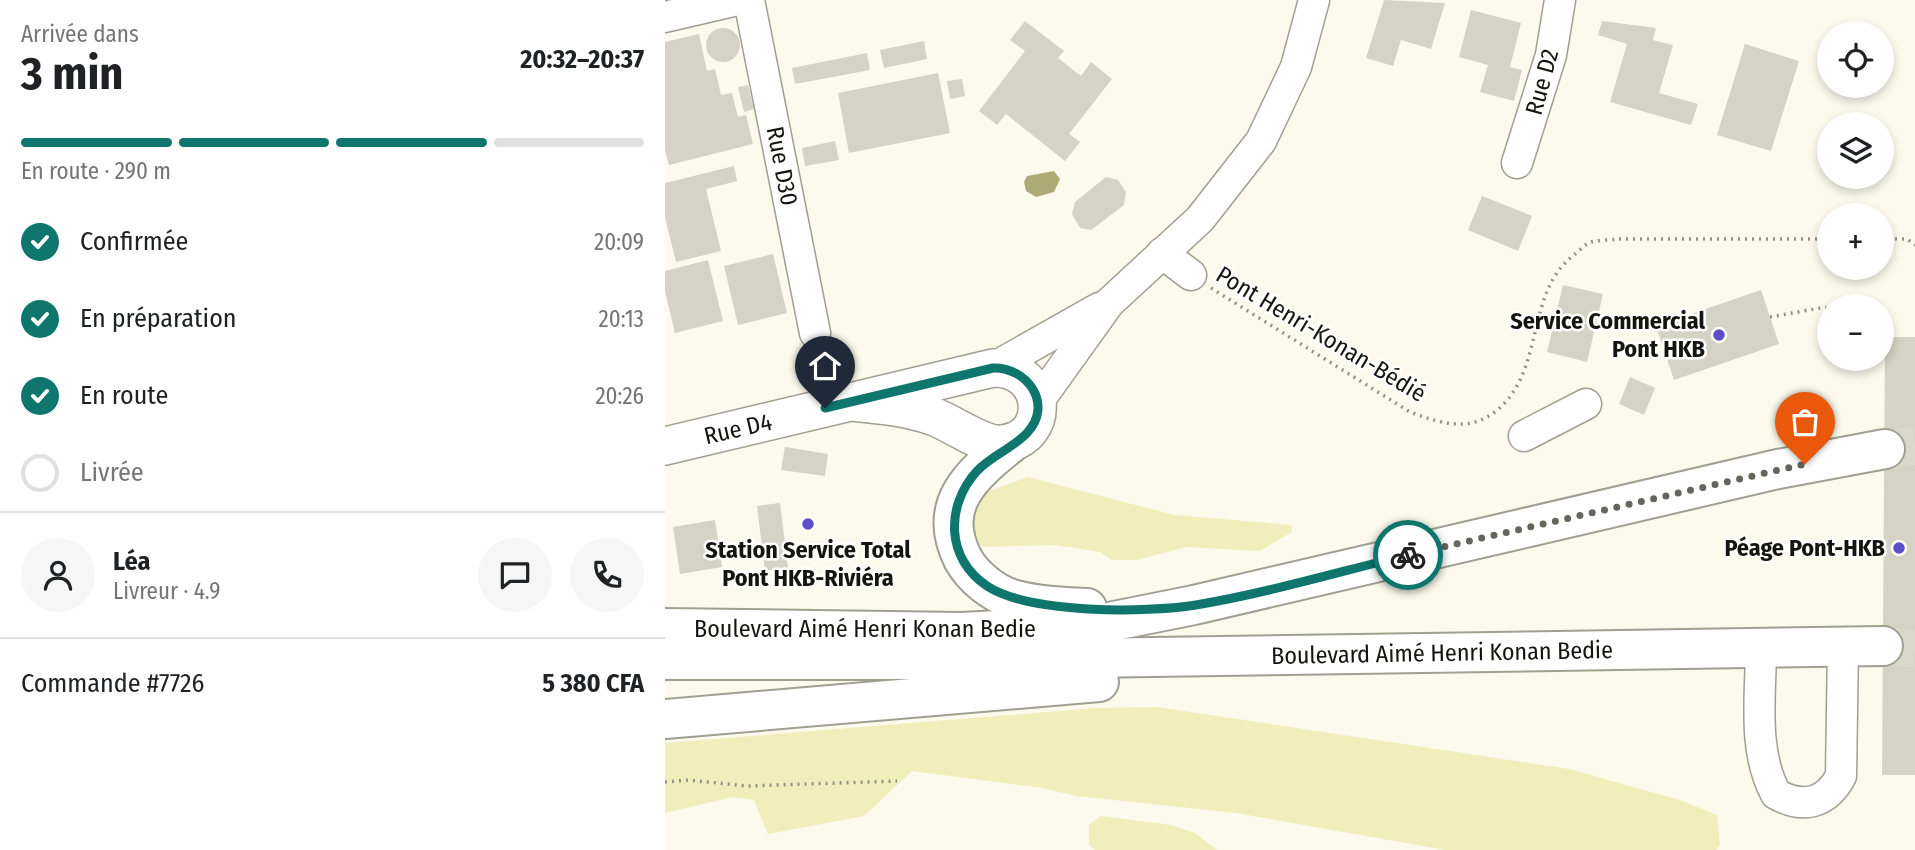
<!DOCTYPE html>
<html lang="fr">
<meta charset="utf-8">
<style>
body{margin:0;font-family:"Fira Sans Condensed",sans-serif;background:#f6f6f6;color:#202124;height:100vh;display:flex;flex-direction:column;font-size:26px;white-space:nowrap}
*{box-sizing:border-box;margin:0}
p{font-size:23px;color:#757577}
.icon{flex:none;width:38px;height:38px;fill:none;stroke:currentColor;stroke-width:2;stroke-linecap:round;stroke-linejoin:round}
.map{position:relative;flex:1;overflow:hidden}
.side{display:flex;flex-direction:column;background:#fff;width:665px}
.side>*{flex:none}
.buttons{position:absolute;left:1152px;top:21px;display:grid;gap:14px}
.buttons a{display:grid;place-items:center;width:77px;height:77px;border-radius:50%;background:#fff;box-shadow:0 4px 10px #0003;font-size:35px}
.pin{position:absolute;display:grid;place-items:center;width:60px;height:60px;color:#fff;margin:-72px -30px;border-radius:50% 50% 50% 0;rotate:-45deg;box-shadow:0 0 7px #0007}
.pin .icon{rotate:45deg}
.courier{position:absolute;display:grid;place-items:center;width:70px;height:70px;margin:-35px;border:5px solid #0f766e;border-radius:50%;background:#fff;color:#222;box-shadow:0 2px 9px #0007}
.summary em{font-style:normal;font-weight:700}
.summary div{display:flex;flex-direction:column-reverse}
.summary{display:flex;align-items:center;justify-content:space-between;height:119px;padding:0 21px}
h1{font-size:46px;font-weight:700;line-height:52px}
.bar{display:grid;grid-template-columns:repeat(4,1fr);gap:10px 7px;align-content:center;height:84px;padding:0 21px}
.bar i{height:9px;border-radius:5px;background:#e0e0e0}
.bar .selected{background:#0f766e}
.bar p{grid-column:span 4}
.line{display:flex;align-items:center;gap:18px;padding:0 21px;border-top:2px solid #e0e0e0}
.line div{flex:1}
.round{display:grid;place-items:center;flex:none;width:74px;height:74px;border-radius:37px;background:#f6f6f6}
ol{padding:0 21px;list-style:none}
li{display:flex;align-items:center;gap:21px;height:77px}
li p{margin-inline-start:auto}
li .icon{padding:7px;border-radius:50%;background:#0f766e;color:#fff;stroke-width:4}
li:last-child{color:#757577}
li i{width:38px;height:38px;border:4px solid #e0e0e0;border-radius:50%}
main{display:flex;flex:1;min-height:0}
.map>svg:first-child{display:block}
.green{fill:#f1eebc}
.water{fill:#aeaa76}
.building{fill:#d4d3c5}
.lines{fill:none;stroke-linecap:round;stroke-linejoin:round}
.highway-tunnel{stroke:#d8d8cb;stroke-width:38;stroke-dasharray:38 19;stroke-linecap:butt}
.minor-casing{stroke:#a09f91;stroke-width:33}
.major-casing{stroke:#a09f91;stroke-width:40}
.highway-casing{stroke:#a09f91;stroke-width:42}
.path{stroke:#939288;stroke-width:3.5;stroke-dasharray:2 5;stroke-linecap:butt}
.minor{stroke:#fff;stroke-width:30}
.major{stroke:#fff;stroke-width:37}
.highway{stroke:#fff;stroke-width:38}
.done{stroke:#66655d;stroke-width:7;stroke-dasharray:0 12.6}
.route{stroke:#0f766e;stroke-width:9}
.poi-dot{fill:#5d4dc6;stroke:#fff;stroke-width:2.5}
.labels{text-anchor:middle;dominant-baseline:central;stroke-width:5;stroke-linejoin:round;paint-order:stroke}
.street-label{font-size:24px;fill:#151510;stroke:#fff}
.poi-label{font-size:24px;font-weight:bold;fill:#151510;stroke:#fff;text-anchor:end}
</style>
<main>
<section class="side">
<div class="summary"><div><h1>3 min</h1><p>Arrivée dans</p></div><em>20:32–20:37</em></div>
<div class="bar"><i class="selected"></i><i class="selected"></i><i class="selected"></i><i></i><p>En route · 290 m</p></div>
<ol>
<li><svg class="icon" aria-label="check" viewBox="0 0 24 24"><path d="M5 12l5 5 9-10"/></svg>Confirmée<p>20:09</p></li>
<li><svg class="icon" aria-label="check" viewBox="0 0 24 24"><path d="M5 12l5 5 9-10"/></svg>En préparation<p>20:13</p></li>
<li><svg class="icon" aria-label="check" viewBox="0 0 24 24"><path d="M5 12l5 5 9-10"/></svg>En route<p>20:26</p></li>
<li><i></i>Livrée</li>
</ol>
<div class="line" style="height:126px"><a class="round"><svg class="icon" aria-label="person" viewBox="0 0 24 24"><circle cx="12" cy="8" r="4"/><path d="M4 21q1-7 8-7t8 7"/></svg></a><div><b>Léa</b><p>Livreur · 4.9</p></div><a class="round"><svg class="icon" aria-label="chat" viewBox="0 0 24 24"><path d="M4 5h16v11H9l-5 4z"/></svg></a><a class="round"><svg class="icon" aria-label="phone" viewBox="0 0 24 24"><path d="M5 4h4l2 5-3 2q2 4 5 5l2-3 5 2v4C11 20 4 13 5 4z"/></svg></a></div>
<div class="line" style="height:91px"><div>Commande #7726</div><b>5 380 CFA</b></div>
</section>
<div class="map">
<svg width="1250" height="850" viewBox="0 0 1250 850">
<rect width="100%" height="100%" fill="#fbfaec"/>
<g class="green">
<path d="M363 477 509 515 627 525V532L594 551 521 547 472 560H447L435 552 390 545 320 547 306 540 309 506 324 491Z"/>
<path d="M492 707 904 769 1015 800 1052 815 1055 845 1051 850H780L571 813 411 796 378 788 247 771 199 816 103 834 89 800 68 797 0 813V743L430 708Z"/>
<path d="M436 816 506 825 530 833 552 850H430L424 845V825Z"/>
</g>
<path class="water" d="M389 171 395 179 389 192 371 197 361 191 359 182 362 176Z"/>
<g class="building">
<path d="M719 0 780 3 766 49 736 40 728 66 701 58Z"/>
<path d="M806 10 856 23 845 67 857 70 849 101 815 92 823 65 794 57Z"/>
<path d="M360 21 399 51 393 58 416 76 426 62 447 79 404 134 415 142 400 161 341 114 332 125 314 111 360 51 345 40Z"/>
<path d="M937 21 991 28 988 40 1008 45 994 93 1033 104 1026 125 945 102 962 44 933 35Z"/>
<circle cx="58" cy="45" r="17"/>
<path d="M34 34 42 71 50 69 56 95 67 93 73 117 81 115 88 144 4 165 0 150V42Z"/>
<path d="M259 41 262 59 219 68 215 50Z"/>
<path d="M1080 44 1134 61 1106 151 1052 135Z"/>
<path d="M202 53 205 70 130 84 127 68Z"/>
<path d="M273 73 285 133 184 153 173 93Z"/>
<path d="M297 79 300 96 285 99 282 81Z"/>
<path d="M83 85 89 109 79 112 73 87Z"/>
<path d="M170 141 174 160 140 166 137 148Z"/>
<path d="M69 166 72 181 41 189 56 251 11 262 0 217V183Z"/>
<path d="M441 177 453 180 461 192 459 205 426 230 415 228 407 214 410 202Z"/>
<path d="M817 196 867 216 853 251 803 230Z"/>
<path d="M108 254 122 313 73 325 59 266Z"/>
<path d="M43 260 58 321 10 333 0 291V271Z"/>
<path d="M898 285 938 294 922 362 882 352Z"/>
<path d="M1096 290 1114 344 1009 380 991 326Z"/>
<path d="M1220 337H1250V775H1217Z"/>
<path d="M965 377 990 388 979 415 954 404Z"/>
<path d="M120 447 163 454 160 476 116 470Z"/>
<path d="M115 503 123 568 100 571 92 506Z"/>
<path d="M50 520 57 567 15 574 8 527Z"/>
</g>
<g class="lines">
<g class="highway-tunnel">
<path d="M1220 449 1250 446"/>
<path d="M1218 646 1250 649"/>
</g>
<defs>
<g id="minor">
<path d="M84 0 150 333"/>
<path d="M0 17 73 0"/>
<path d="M852 163 886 55 895 0"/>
<path d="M497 253 526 275"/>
<path d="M328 368 434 308"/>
<path d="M373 402 444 303 535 219 596 141 631 67 649 0"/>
<path d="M859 436 921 404"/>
<path d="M1096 646C1096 695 1087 750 1111 794 1138 809 1161 804 1176 776L1178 646"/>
</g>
<path id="major" d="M0 446 328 368C383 367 388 440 336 444 317 446 286 422 267 416 241 407 214 405 187 402"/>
<g id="highway">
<path d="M346 443C306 475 271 505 298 559 308 577 328 593 347 599 372 606 397 607 422 608"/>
<path d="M0 628 296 632 429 625 529 605 1113 469 1220 449"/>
<path d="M0 660H293L1218 646"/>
<path d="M0 719 434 682"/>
</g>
</defs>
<use href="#minor" class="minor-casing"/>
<use href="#major" class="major-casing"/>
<use href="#highway" class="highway-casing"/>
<g class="path">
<path d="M1216 239H1242L1250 245"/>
<path d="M546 288 745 412C775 423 804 433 831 411 881 371 859 293 909 255 914 251 920 244 926 242 934 240 945 240 953 239H1164"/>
<path d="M1105 317 1161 307"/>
<path d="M0 782 23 780 82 786 232 781"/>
</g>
<use href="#minor" class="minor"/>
<use href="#major" class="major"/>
<use href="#highway" class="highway"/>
</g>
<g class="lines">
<path class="done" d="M743 555 1140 464"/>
<path class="route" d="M160 408 328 368C362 367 389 404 362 433 348 448 326 456 312 471 280 506 281 559 322 586 365 614 480 613 531 605 602 593 673 572 743 555"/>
</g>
<g class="poi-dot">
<circle cx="1054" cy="335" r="7"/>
<circle cx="143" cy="524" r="7"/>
<circle cx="1234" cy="548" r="7"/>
</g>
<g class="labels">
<g class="street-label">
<text transform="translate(877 82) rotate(-75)">Rue D2</text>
<text transform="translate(117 166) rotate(79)">Rue D30</text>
<text transform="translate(656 334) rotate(31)">Pont Henri-Konan-Bédié</text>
<text transform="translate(73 429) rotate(-13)">Rue D4</text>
<text x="200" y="629">Boulevard Aimé Henri Konan Bedie</text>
<text transform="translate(777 653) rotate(-1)">Boulevard Aimé Henri Konan Bedie</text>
</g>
<g class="poi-label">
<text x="1040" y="321">Service Commercial<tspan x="1040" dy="28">Pont HKB</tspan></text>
<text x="1220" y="548">Péage Pont-HKB</text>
<text x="143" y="550" text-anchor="middle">Station Service Total<tspan x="143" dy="28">Pont HKB-Riviéra</tspan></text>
</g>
</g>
</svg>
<div class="buttons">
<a><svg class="icon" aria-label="locate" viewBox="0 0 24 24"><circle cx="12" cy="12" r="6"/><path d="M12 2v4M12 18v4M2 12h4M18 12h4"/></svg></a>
<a><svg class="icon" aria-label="layers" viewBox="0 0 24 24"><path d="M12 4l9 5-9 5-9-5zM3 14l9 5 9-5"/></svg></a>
<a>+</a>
<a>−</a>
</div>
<div class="pin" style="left:1140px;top:464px;background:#ea580c"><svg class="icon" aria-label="bag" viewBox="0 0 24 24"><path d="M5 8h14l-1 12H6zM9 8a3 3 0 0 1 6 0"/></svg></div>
<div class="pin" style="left:160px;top:408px;background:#1f2937"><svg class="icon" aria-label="home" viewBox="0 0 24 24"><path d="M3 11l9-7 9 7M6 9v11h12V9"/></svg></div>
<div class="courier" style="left:743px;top:555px"><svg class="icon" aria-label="bike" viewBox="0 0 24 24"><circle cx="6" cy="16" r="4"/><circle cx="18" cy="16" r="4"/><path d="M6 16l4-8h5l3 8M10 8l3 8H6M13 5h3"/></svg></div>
</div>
</main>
